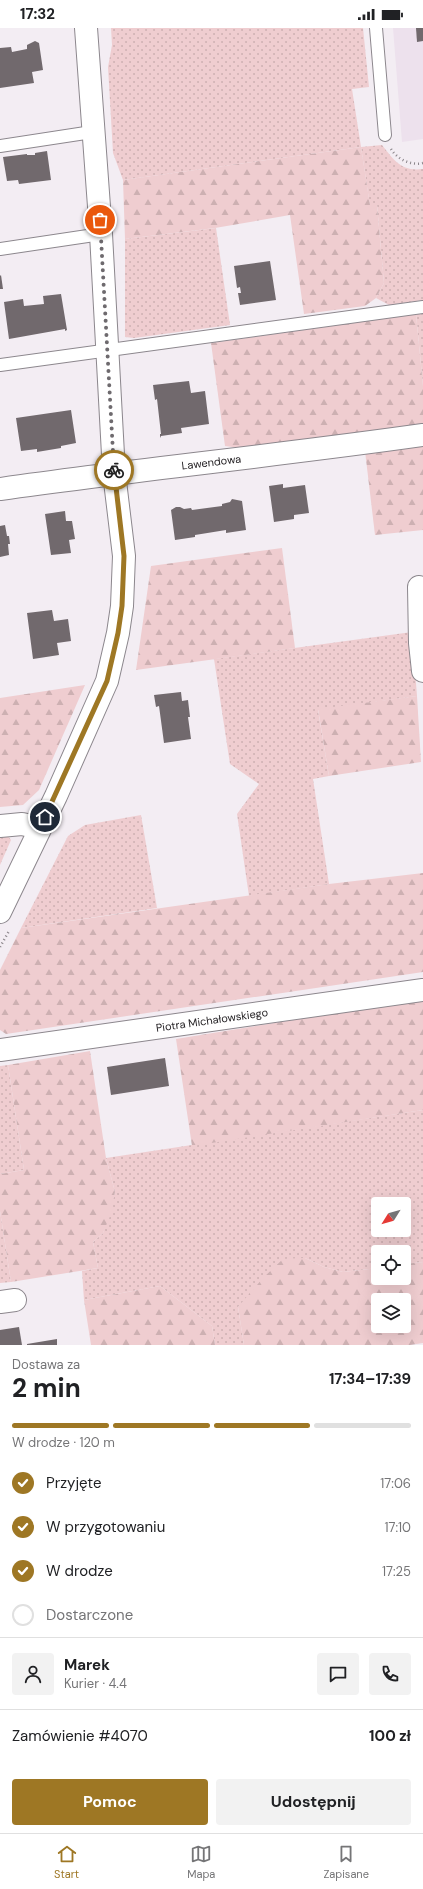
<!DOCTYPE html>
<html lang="pl">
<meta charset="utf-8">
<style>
body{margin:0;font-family:"DM Sans",sans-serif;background:#f2f2f2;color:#202124;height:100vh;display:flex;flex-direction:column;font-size:15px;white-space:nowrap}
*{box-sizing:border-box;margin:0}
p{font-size:13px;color:#757577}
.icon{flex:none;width:22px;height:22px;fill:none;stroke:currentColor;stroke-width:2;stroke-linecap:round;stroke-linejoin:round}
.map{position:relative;height:1317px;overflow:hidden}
.details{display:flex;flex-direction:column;background:#fff;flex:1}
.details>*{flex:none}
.needle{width:26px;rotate:233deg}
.buttons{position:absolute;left:371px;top:1169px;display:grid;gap:8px}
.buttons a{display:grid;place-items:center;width:40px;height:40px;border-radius:4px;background:#fff;box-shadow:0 4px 16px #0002;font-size:20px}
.pin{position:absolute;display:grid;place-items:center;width:34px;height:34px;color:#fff;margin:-17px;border:2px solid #fff;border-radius:50%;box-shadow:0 1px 4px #0007}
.courier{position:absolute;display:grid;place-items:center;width:40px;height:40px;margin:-20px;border:3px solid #9e7724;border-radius:50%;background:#fff;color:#222;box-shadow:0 1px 5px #0007}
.summary em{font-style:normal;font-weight:700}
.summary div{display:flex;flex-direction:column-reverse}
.summary{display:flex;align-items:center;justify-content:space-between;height:68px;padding:0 12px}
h1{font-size:26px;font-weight:700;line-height:30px}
.bar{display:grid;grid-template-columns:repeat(4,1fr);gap:6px 4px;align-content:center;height:48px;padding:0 12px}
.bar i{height:5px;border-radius:3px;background:#e0e0e0}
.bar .selected{background:#9e7724}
.bar p{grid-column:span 4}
.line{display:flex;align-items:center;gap:10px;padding:0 12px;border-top:1px solid #e0e0e0}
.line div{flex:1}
.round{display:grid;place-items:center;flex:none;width:42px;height:42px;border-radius:4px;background:#f2f2f2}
ol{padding:0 12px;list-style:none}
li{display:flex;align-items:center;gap:12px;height:44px}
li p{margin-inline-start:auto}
li .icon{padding:4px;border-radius:50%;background:#9e7724;color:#fff;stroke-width:4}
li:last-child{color:#757577}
li i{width:22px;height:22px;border:2px solid #e0e0e0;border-radius:50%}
.primary-button{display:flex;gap:8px;margin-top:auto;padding:8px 12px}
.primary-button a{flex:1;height:46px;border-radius:4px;background:#9e7724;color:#fff;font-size:16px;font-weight:700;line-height:46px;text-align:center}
.primary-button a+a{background:#f2f2f2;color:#202124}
.status{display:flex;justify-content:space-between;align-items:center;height:28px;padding:0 20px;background:#fff;direction:ltr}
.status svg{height:11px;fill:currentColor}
.dock{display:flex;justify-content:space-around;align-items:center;height:56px;border-top:1px solid #e0e0e0;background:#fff;font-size:11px;color:#757577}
.dock a{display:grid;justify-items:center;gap:2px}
.dock .selected{color:#9e7724}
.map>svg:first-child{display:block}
.built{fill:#ede1ed}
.grass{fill:url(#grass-dots);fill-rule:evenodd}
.forest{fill:url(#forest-firs);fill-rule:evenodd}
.building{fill:#71696d}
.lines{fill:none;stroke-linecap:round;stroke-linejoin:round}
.lane-casing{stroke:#8c878d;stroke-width:14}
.street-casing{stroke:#8c878d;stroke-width:24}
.path{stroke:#8b868b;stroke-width:2.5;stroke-dasharray:1 3;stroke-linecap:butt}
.lane{stroke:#fff;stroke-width:12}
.street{stroke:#fff;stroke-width:22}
.done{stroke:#6e6a6e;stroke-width:4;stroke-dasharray:0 7.2}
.route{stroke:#9e7724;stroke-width:5}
.labels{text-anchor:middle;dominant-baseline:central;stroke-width:4;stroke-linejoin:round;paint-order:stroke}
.street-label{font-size:11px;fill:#262326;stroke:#f3edf3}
</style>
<div class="status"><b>17:32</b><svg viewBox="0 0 49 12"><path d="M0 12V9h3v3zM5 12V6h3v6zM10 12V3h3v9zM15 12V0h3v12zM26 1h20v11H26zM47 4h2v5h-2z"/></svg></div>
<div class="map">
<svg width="423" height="1317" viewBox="0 0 423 1317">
<defs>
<pattern id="grass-dots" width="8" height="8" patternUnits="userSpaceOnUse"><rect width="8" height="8" fill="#efcdd0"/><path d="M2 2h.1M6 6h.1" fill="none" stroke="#cdb0b2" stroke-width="1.8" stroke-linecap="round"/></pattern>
<pattern id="forest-firs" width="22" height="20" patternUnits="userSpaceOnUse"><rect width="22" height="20" fill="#efcdd0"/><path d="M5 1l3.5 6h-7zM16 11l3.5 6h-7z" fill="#cdb0b2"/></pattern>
</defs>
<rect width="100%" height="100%" fill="#f3edf3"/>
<path class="built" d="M393 0H423V111L402 114Z"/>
<g class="grass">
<path d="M111 0H363L369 59 352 61 361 119 382 117C394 132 401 144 423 141V272L389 277 376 270 384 255 377 177 370 178 361 119 123 152 113 125 108 39 112 17Z"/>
<path d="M216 200 230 297 134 310 125 309V211Z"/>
<path d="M416 286H423V358Z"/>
<path d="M412 604 417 668 318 682 329 748 313 751 329 856 249 868 237 786 259 756 230 736 214 631Z"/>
<path d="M141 787 157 880 21 900 68 808 85 797Z"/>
<path d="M6 805 11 812 0 837V806Z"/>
<path d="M8 1037 24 1142 0 1146V1038Z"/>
<path d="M423 1082V1234L404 1236V1224H378V1240L343 1244 324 1239 305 1230 238 1279 244 1317H215L212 1298 160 1258 84 1272 82 1243 98 1240 93 1214 103 1205 115 1164 106 1130ZM378 1176H404V1202H378Z"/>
<path d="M0 1183 11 1254 0 1255Z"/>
</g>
<g class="forest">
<path d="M361 119 370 177H377L384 255 376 270 365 278 304 286 290 187 215 200 125 211 123 152Z"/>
<path d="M416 286 423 358V399L255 422 225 418 211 315Z"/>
<path d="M423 415V502L375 507 365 423Z"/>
<path d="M282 520 295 620 136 642 151 538Z"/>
<path d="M85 657 39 762 23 777 0 779V670Z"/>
<path d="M417 668 421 734 329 748 318 681Z"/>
<path d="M423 845V944L6 1006 0 1002V942L21 900 329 856Z"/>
<path d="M423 971V1082L192 1118 176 1011Z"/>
<path d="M90 1023 106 1130 115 1164 110 1188 103 1205 93 1214 98 1240 11 1254 0 1183V1146L24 1142 8 1037Z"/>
<path d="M305 1230 324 1239 343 1244 378 1240V1250H404V1236L423 1234V1315L410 1317H244L238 1279 263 1250 283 1231ZM378 1272H404V1298H378Z"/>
<path d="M160 1258 212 1298 215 1317H91L84 1272Z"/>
</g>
<g class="building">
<path d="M416 0H423V13L417 14Z"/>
<path d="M35 13 39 15 43 42 32 44 34 55 0 60V20L11 19 12 24 27 21V17Z"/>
<path d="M47 123 51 152 19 156 18 152 7 153 3 129 27 126V127H35V125Z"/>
<path d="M270 233 276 272 240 277 238 265H241L240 259 237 260 234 238Z"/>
<path d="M1 247 3 261H0V248Z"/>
<path d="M61 266 67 302 65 303V301L9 311 4 274 23 271 24 278 44 276 43 268Z"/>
<path d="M189 353 191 365 205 363 209 396 181 400 182 405 161 408 160 410V406H161L157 371 155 372 153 357Z"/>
<path d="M71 382 76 415 61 418V420L37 424V421L21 423 16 390Z"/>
<path d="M283 456V460L305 457 309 485 294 487V491L274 494 269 458Z"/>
<path d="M232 471 242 473 246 502 226 505V502L195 507V509L175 512 171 482 176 479H180L184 481 191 480 192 482 222 478V476L230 474Z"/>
<path d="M65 483 66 493H72L75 511 69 512 71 525 51 527 45 486Z"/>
<path d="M5 497 7 508H9L10 516H8L9 527 0 529V498Z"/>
<path d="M52 582 54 593 68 591 71 613 57 615 59 627 33 631 27 585Z"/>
<path d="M181 664 182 673 188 672 190 689H188L191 711 164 715 159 678 156 679 154 667Z"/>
<path d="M165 1030 169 1058 111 1067 107 1039Z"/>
<path d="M19 1299 22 1317H0V1302Z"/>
<path d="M57 1311V1317H27V1316Z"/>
</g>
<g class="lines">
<defs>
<g id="lane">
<path d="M376 0 385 107"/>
<path d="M0 118 92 104"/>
<path d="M0 221 101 206"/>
<path d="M0 337 423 279"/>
</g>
<g id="street">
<path id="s1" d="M0 461C141 441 282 427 423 407"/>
<path d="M419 559 420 615 423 643"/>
<path d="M0 798 22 796 40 800"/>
<path d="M0 884 56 768 107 653 118 605 122 578 124 528 114 445 101 206 86 0"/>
<path id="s2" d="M0 1022 423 962"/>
<path d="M0 1274 15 1272"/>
</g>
</defs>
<use href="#lane" class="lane-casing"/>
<use href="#street" class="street-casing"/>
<g class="path">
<path d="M391 121C397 131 411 138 423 135"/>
<path d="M0 919 9 903"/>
</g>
<use href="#lane" class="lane"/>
<use href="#street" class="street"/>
</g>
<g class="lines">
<path class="done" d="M100 192 114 442"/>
<path class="route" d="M45 789 107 653 118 605 122 578 124 528 114 442"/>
</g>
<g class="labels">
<g class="street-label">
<text stroke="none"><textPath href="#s1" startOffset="213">Lawendowa</textPath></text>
<text stroke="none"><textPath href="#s2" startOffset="214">Piotra Michałowskiego</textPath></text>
</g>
</g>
</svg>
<div class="buttons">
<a><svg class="needle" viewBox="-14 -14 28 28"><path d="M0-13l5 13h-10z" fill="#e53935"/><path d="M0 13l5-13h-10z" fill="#757577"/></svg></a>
<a><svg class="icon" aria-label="locate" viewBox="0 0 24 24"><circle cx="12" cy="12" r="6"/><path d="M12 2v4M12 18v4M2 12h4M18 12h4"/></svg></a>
<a><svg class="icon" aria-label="layers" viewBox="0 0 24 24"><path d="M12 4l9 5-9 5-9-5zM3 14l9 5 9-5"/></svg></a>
</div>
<div class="pin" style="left:100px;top:192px;background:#ea580c"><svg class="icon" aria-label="bag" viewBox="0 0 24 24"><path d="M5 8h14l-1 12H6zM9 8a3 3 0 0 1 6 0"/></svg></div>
<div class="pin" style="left:45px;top:789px;background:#1f2937"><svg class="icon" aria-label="home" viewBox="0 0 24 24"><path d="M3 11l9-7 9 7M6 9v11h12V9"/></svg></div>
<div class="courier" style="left:114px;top:442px"><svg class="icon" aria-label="bike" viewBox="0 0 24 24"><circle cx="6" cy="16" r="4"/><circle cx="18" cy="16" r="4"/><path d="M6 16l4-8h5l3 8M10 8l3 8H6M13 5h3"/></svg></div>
</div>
<section class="details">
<div class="summary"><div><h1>2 min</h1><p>Dostawa za</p></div><em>17:34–17:39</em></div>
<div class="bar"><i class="selected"></i><i class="selected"></i><i class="selected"></i><i></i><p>W drodze · 120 m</p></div>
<ol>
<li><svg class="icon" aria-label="check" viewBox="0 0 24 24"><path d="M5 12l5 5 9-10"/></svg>Przyjęte<p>17:06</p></li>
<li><svg class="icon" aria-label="check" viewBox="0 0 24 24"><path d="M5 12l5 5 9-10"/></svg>W przygotowaniu<p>17:10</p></li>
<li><svg class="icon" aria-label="check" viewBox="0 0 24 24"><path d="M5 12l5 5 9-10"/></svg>W drodze<p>17:25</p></li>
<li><i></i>Dostarczone</li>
</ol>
<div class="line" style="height:72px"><a class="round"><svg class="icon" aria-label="person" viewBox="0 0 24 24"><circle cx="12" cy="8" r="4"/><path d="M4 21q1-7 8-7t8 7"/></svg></a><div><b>Marek</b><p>Kurier · 4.4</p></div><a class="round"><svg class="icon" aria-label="chat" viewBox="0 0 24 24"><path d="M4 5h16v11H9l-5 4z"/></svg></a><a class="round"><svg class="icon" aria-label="phone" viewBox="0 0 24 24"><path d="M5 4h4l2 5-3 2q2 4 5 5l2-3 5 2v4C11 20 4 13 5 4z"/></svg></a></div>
<div class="line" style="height:52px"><div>Zamówienie #4070</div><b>100 zł</b></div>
<div class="primary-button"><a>Pomoc</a><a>Udostępnij</a></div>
</section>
<nav class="dock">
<a class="selected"><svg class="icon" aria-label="home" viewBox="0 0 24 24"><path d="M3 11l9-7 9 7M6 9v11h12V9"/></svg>Start</a>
<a><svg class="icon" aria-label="map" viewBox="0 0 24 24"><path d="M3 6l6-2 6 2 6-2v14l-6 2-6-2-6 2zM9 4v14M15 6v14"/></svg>Mapa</a>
<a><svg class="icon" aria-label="saved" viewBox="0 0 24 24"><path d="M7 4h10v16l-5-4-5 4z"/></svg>Zapisane</a>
</nav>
